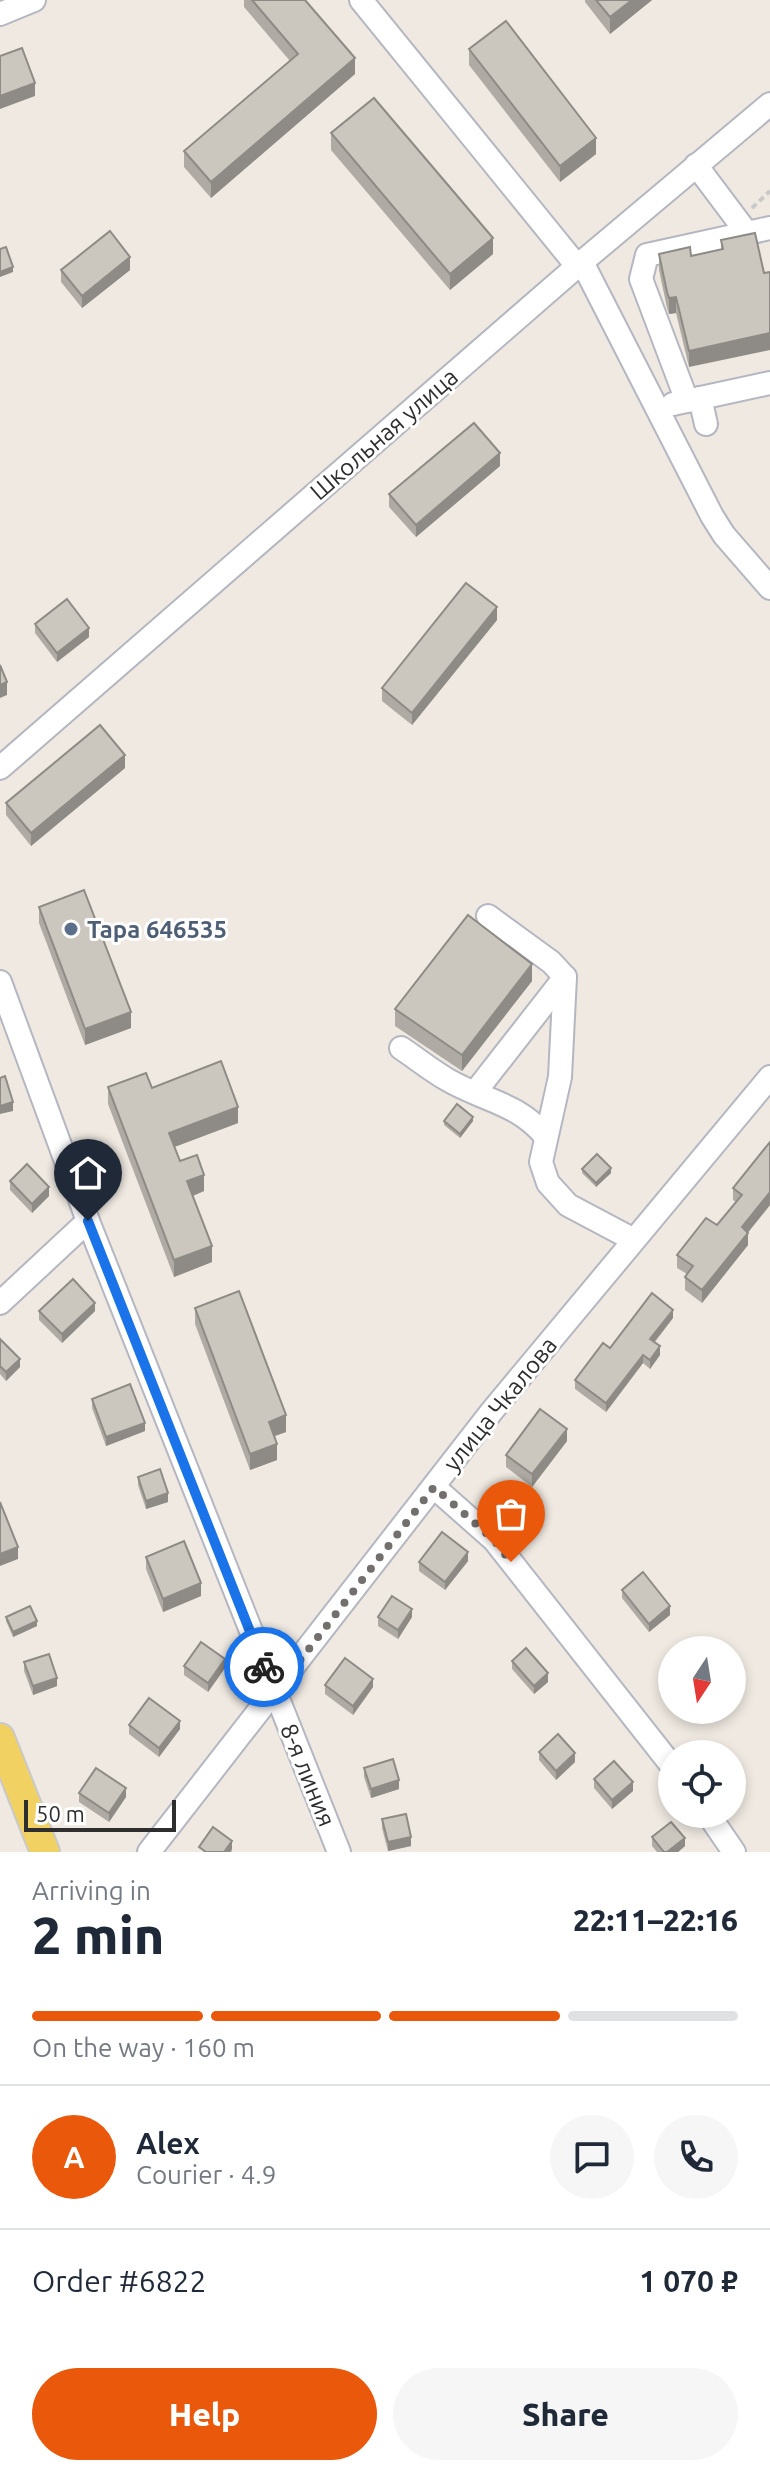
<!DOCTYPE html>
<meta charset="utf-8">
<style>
body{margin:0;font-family:Ubuntu,sans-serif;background:#f6f6f7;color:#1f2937;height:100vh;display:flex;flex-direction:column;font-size:30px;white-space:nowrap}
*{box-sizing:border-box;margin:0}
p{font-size:26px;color:#747a83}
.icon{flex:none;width:44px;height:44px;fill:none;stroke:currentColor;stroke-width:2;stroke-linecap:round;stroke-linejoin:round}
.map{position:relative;height:1852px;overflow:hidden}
.drawer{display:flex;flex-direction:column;background:#fff;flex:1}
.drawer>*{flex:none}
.needle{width:52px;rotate:192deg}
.tools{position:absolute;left:658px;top:1636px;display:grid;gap:16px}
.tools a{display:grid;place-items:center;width:88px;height:88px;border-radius:50%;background:#fff;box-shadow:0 4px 12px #0003;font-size:40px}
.scale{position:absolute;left:24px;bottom:20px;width:152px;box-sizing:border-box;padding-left:8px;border:4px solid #2e2e2e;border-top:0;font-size:22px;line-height:28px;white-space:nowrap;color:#2e2e2e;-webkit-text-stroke:6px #fff;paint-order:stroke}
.pin{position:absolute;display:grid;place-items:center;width:68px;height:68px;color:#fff;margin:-82px -34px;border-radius:50% 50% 50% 0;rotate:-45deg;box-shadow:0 0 8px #0007}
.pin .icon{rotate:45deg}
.courier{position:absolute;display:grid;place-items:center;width:80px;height:80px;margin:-40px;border:6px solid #1a73e8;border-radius:50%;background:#fff;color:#222;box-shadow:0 2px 10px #0007}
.overview em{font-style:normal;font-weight:800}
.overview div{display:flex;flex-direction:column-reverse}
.overview{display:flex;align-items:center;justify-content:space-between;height:136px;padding:0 32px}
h1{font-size:52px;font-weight:800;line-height:60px}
.bar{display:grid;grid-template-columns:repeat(4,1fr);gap:12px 8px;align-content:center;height:96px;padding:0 32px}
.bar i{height:10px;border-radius:6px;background:#e0e1e3}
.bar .current{background:#ea580c}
.bar p{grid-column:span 4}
.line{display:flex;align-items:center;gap:20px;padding:0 32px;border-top:2px solid #e0e1e3}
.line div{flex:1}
.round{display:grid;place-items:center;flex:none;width:84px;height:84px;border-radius:42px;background:#f6f6f7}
.primary-button{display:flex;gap:16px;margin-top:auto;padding:16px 32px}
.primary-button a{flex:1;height:92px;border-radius:48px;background:#ea580c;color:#fff;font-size:32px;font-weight:800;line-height:92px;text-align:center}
.primary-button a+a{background:#f6f6f7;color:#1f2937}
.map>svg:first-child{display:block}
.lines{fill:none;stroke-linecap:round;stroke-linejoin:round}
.minor-casing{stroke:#b4b7c1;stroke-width:26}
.major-casing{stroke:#c9c9c9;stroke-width:32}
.path{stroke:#c9c9c9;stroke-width:4;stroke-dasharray:6 4;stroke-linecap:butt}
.minor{stroke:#fff;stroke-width:22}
.major{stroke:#f2d163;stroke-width:28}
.wall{fill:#afaba4}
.shaded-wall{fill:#8e8b86}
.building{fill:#cbc7bf;stroke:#8e8b86;stroke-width:2}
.done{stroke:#726f6d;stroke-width:8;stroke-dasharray:0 14.4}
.route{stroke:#1a73e8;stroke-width:10}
.service-dot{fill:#5c6f8a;stroke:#fff;stroke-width:3}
.labels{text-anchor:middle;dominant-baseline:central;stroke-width:6;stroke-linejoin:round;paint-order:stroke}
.street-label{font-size:24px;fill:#2e2e2e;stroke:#fff}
.service-label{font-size:24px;font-weight:bold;fill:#4e5e75;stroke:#fff;text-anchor:start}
</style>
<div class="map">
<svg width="770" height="1852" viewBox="0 0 770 1852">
<rect width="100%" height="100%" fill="#efe9e1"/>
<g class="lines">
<defs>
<g id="minor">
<path d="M361 0 577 266"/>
<path d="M0 14 34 0"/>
<path d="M696 165 747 233"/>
<path d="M582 262 712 516 724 535 770 588"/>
<path d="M700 398 706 424"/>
<path d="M687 401 641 279 647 255 770 228"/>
<path d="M673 404 770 383"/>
<path d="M0 768 582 262 770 104"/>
<path d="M488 916 551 962 565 977 560 1077 541 1162 548 1183 568 1205 634 1240"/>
<path d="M0 982 88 1221 339 1852"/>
<path d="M401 1048C416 1058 432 1071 448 1080 482 1100 518 1103 545 1136"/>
<path d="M476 1091 565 977"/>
<path d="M0 1303 88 1221"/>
<path d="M434 1487 494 1540 672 1766"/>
<path d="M708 1814 734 1852"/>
<path d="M149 1852 492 1411 770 1077"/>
</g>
<path id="major" d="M0 1738 45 1852"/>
</defs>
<use href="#minor" class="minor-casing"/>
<use href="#major" class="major-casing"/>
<path class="path" d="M752 208 770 191"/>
<use href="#minor" class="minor"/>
<use href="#major" class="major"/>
</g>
<g class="wall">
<path d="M244 0H305L355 74 211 198 184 167V151L290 61 244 7Z"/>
<path d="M585 0H652L610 34 585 2Z"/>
<path d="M469 49 596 154 560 182 469 65Z"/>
<path d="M331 133 493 254 450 290 331 150Z"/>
<path d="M755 233 689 367 676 313 669 314 667 308 659 270V254L691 256 721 250V240Z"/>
<path d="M61 270H130L82 308 61 282Z"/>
<path d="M500 466 416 537 389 507V494Z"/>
<path d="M497 620 412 725 382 701V688Z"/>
<path d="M35 624 89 637 57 662 35 633Z"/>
<path d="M125 768 31 846 6 815V803Z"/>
<path d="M39 907 131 1028 85 1045 39 923Z"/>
<path d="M532 981 462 1071 395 1026V1009Z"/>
<path d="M108 1087 152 1088 238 1123 174 1147 180 1161 204 1191 193 1196 212 1262 174 1277 108 1104Z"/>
<path d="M444 1121H473L460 1138 444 1125Z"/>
<path d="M770 1142V1205L748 1232V1245L702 1303 685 1290V1277L687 1274 677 1268V1255L717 1225 736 1202 733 1200V1188Z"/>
<path d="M582 1169 611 1173 596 1187 582 1173Z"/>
<path d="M10 1181 49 1196 32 1213 10 1190Z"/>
<path d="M195 1308 286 1432 274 1436 277 1460 250 1470 195 1324Z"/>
<path d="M39 1311H95L62 1343 39 1320Z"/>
<path d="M673 1318 655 1342 660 1355 650 1369 643 1363 606 1412 575 1389V1380L610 1348Z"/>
<path d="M0 1339 20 1367 6 1381 0 1374Z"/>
<path d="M92 1399 145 1431 106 1446 92 1408Z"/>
<path d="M567 1441 532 1487 506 1467V1455Z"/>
<path d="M138 1477 168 1502 146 1509 138 1485Z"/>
<path d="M146 1557 201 1596 163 1612 146 1569Z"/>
<path d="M468 1561 445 1590 419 1571V1562Z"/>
<path d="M622 1590 670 1615 649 1632 622 1598Z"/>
<path d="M6 1617 37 1626 13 1637 6 1621Z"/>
<path d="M378 1617H412L398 1639 378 1626Z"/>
<path d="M512 1661 548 1682 534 1694 512 1669Z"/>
<path d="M24 1662 57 1686 33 1695 24 1671Z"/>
<path d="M184 1666 225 1668 208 1692 184 1675Z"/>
<path d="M325 1685 373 1687 353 1715 325 1694Z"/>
<path d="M129 1725 180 1729 159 1757 129 1734Z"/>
<path d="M539 1752 575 1762 556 1780 539 1760Z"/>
<path d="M364 1768 399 1789 371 1798 364 1777Z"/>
<path d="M594 1779 633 1791 612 1809 594 1788Z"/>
<path d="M79 1793 126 1797 109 1822 79 1802Z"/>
<path d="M382 1819 411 1846 388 1851 382 1828Z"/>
<path d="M652 1837 685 1846 678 1852H657L652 1846Z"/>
</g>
<g class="shaded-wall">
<path d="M632 0H652L610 34V17Z"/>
<path d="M355 58V74L211 198V182Z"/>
<path d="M35 83V96L0 109V96Z"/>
<path d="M596 138V154L560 182V166Z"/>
<path d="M493 238V254L450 290V274Z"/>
<path d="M130 257V270L82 308V296Z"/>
<path d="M13 267V272L0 277V272Z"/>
<path d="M676 297V313L669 314V298Z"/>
<path d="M770 333V350L689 367V351Z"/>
<path d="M500 453V466L416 537V525Z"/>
<path d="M497 607V620L412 725V713Z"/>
<path d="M89 628V637L57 662V653Z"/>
<path d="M7 682V695L0 698V685Z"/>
<path d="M125 755V768L31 846V833Z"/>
<path d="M532 964V981L462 1071V1055Z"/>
<path d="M131 1012V1028L85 1045V1029Z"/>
<path d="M13 1102V1111L0 1114V1106Z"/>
<path d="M238 1107V1123L169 1149V1133Z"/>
<path d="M473 1117V1121L460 1138V1134Z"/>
<path d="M611 1168V1173L596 1187V1183Z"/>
<path d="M204 1175V1191L187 1198V1181Z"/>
<path d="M49 1187V1196L32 1213V1204Z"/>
<path d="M770 1192V1205L742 1240V1227Z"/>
<path d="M748 1233V1245L702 1303V1290Z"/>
<path d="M212 1246V1262L174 1277V1260Z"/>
<path d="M95 1303V1311L62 1343V1334Z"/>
<path d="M673 1310V1318L650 1347V1339Z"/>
<path d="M660 1346V1355L650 1369V1360Z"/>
<path d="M643 1355V1363L606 1412V1403Z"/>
<path d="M20 1359V1367L6 1381V1372Z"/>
<path d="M286 1415V1432L269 1438V1422Z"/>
<path d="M145 1423V1431L106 1446V1437Z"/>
<path d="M567 1429V1441L532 1487V1474Z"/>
<path d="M277 1444V1460L250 1470V1454Z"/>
<path d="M168 1493V1502L146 1509V1501Z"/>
<path d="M18 1547V1559L0 1566V1554Z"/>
<path d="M468 1552V1561L445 1590V1582Z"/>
<path d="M201 1583V1596L163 1612V1599Z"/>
<path d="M670 1606V1615L649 1632V1624Z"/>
<path d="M412 1609V1617L398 1639V1630Z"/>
<path d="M37 1621V1626L13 1637V1632Z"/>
<path d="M225 1659V1668L208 1692V1683Z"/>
<path d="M548 1673V1682L534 1694V1686Z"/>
<path d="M57 1678V1686L33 1695V1686Z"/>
<path d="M373 1679V1687L353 1715V1706Z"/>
<path d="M180 1721V1729L159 1757V1748Z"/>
<path d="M575 1753V1762L556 1780V1771Z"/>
<path d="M399 1780V1789L371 1798V1789Z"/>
<path d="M633 1782V1791L612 1809V1800Z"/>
<path d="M126 1788V1797L109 1822V1813Z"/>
<path d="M411 1837V1846L388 1851V1842Z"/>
<path d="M685 1838V1846L678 1852H667Z"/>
<path d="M232 1841V1849L231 1852H224Z"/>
</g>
<g class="building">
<path d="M252 0H305L355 58 211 182 184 151 298 54Z"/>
<path d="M596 0H632L610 17Z"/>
<path d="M506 21 596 138 560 166 469 49Z"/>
<path d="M22 48 35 83 0 96V56Z"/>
<path d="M374 98 493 238 450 274 331 133Z"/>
<path d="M110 231 130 257 82 296 61 270Z"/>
<path d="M755 233 764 273 770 272V333L689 351 676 297 669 298 667 292 659 254 690 247 691 256 723 249 721 240Z"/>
<path d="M6 247 13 267 0 272V249Z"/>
<path d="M474 423 500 453 416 525 389 494Z"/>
<path d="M466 583 497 607 412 713 382 688Z"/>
<path d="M67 599 89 628 57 653 35 624Z"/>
<path d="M0 665 7 682 0 685Z"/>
<path d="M100 725 125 755 31 833 6 803Z"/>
<path d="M84 890 131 1012 85 1029 39 907Z"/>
<path d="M468 915 532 964 462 1055 395 1009Z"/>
<path d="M221 1061 238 1107 169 1133 180 1161 197 1155 204 1175 187 1181 212 1246 174 1260 108 1087 146 1073 152 1088Z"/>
<path d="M5 1076 13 1102 0 1106V1078Z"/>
<path d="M457 1104 473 1117 460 1134 444 1121Z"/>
<path d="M770 1142V1192L742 1227 748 1233 702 1290 685 1277 693 1266 677 1255 706 1218 717 1225 742 1195 733 1188Z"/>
<path d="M597 1154 611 1168 596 1183 582 1169Z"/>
<path d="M27 1164 49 1187 32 1204 10 1181Z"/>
<path d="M73 1279 95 1303 62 1334 39 1311Z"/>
<path d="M239 1291 286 1415 269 1422 277 1444 250 1454 195 1308Z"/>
<path d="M652 1293 673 1310 650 1339 660 1346 650 1360 643 1355 606 1403 575 1380 603 1343 610 1348Z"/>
<path d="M0 1339 20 1359 6 1372 0 1366Z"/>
<path d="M130 1384 145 1423 106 1437 92 1399Z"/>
<path d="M540 1409 567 1429 532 1474 506 1455Z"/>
<path d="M160 1469 168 1493 146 1501 138 1477Z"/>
<path d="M0 1502 18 1547 0 1554Z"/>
<path d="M442 1532 468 1552 445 1582 419 1562Z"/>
<path d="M184 1541 201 1583 163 1599 146 1557Z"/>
<path d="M643 1572 670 1606 649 1624 622 1590Z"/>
<path d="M392 1596 412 1609 398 1630 378 1617Z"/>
<path d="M30 1606 37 1621 13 1632 6 1617Z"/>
<path d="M201 1642 225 1659 208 1683 184 1666Z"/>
<path d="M526 1648 548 1673 534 1686 512 1661Z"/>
<path d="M49 1654 57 1678 33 1686 24 1662Z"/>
<path d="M345 1658 373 1679 353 1706 325 1685Z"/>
<path d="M149 1698 180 1721 159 1748 129 1725Z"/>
<path d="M558 1734 575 1753 556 1771 539 1752Z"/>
<path d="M393 1759 399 1780 371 1789 364 1768Z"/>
<path d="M614 1761 633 1782 612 1800 594 1779Z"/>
<path d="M96 1768 126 1788 109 1813 79 1793Z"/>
<path d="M406 1814 411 1837 388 1842 382 1819Z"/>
<path d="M671 1822 685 1838 667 1852H664L652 1837Z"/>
<path d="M213 1827 232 1841 224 1852H206L199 1847Z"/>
</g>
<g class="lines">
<path class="done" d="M264 1667 274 1694 434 1487 494 1540 511 1562"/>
<path class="route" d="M88 1221 264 1667"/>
</g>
<circle class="service-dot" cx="71" cy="929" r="8"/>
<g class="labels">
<g class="street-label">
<text transform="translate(384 434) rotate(-41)">Школьная улица</text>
<text transform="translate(500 1404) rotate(-51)">улица Чкалова</text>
<text transform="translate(308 1775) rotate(68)">8-я линия</text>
</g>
<g class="service-label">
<text x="87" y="929">Тара 646535</text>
</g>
</g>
</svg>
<div class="tools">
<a><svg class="needle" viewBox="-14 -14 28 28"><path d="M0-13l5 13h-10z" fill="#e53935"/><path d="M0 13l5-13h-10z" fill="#747a83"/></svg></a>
<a><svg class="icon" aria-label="locate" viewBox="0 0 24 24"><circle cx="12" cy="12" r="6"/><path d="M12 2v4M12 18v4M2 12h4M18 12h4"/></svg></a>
</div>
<div class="scale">50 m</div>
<div class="pin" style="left:511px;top:1562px;background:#ea580c"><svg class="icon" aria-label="bag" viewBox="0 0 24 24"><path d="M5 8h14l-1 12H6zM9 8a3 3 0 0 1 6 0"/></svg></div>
<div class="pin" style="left:88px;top:1221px;background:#1f2937"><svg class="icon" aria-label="home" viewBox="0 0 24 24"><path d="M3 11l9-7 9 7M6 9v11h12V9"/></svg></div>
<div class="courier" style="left:264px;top:1667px"><svg class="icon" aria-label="bike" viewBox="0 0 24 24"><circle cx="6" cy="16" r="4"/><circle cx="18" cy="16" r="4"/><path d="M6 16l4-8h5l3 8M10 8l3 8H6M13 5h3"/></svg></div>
</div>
<section class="drawer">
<div class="overview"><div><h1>2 min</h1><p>Arriving in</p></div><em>22:11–22:16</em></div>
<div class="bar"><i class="current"></i><i class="current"></i><i class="current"></i><i></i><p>On the way · 160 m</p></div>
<div class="line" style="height:144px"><b class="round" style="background:#ea580c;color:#fff">A</b><div><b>Alex</b><p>Courier · 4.9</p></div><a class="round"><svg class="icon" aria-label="chat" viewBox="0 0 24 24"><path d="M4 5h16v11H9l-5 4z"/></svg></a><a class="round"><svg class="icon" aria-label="phone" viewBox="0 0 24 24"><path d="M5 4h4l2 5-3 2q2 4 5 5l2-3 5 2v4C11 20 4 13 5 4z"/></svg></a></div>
<div class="line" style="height:104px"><div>Order #6822</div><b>1 070 ₽</b></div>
<div class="primary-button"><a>Help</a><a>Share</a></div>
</section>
